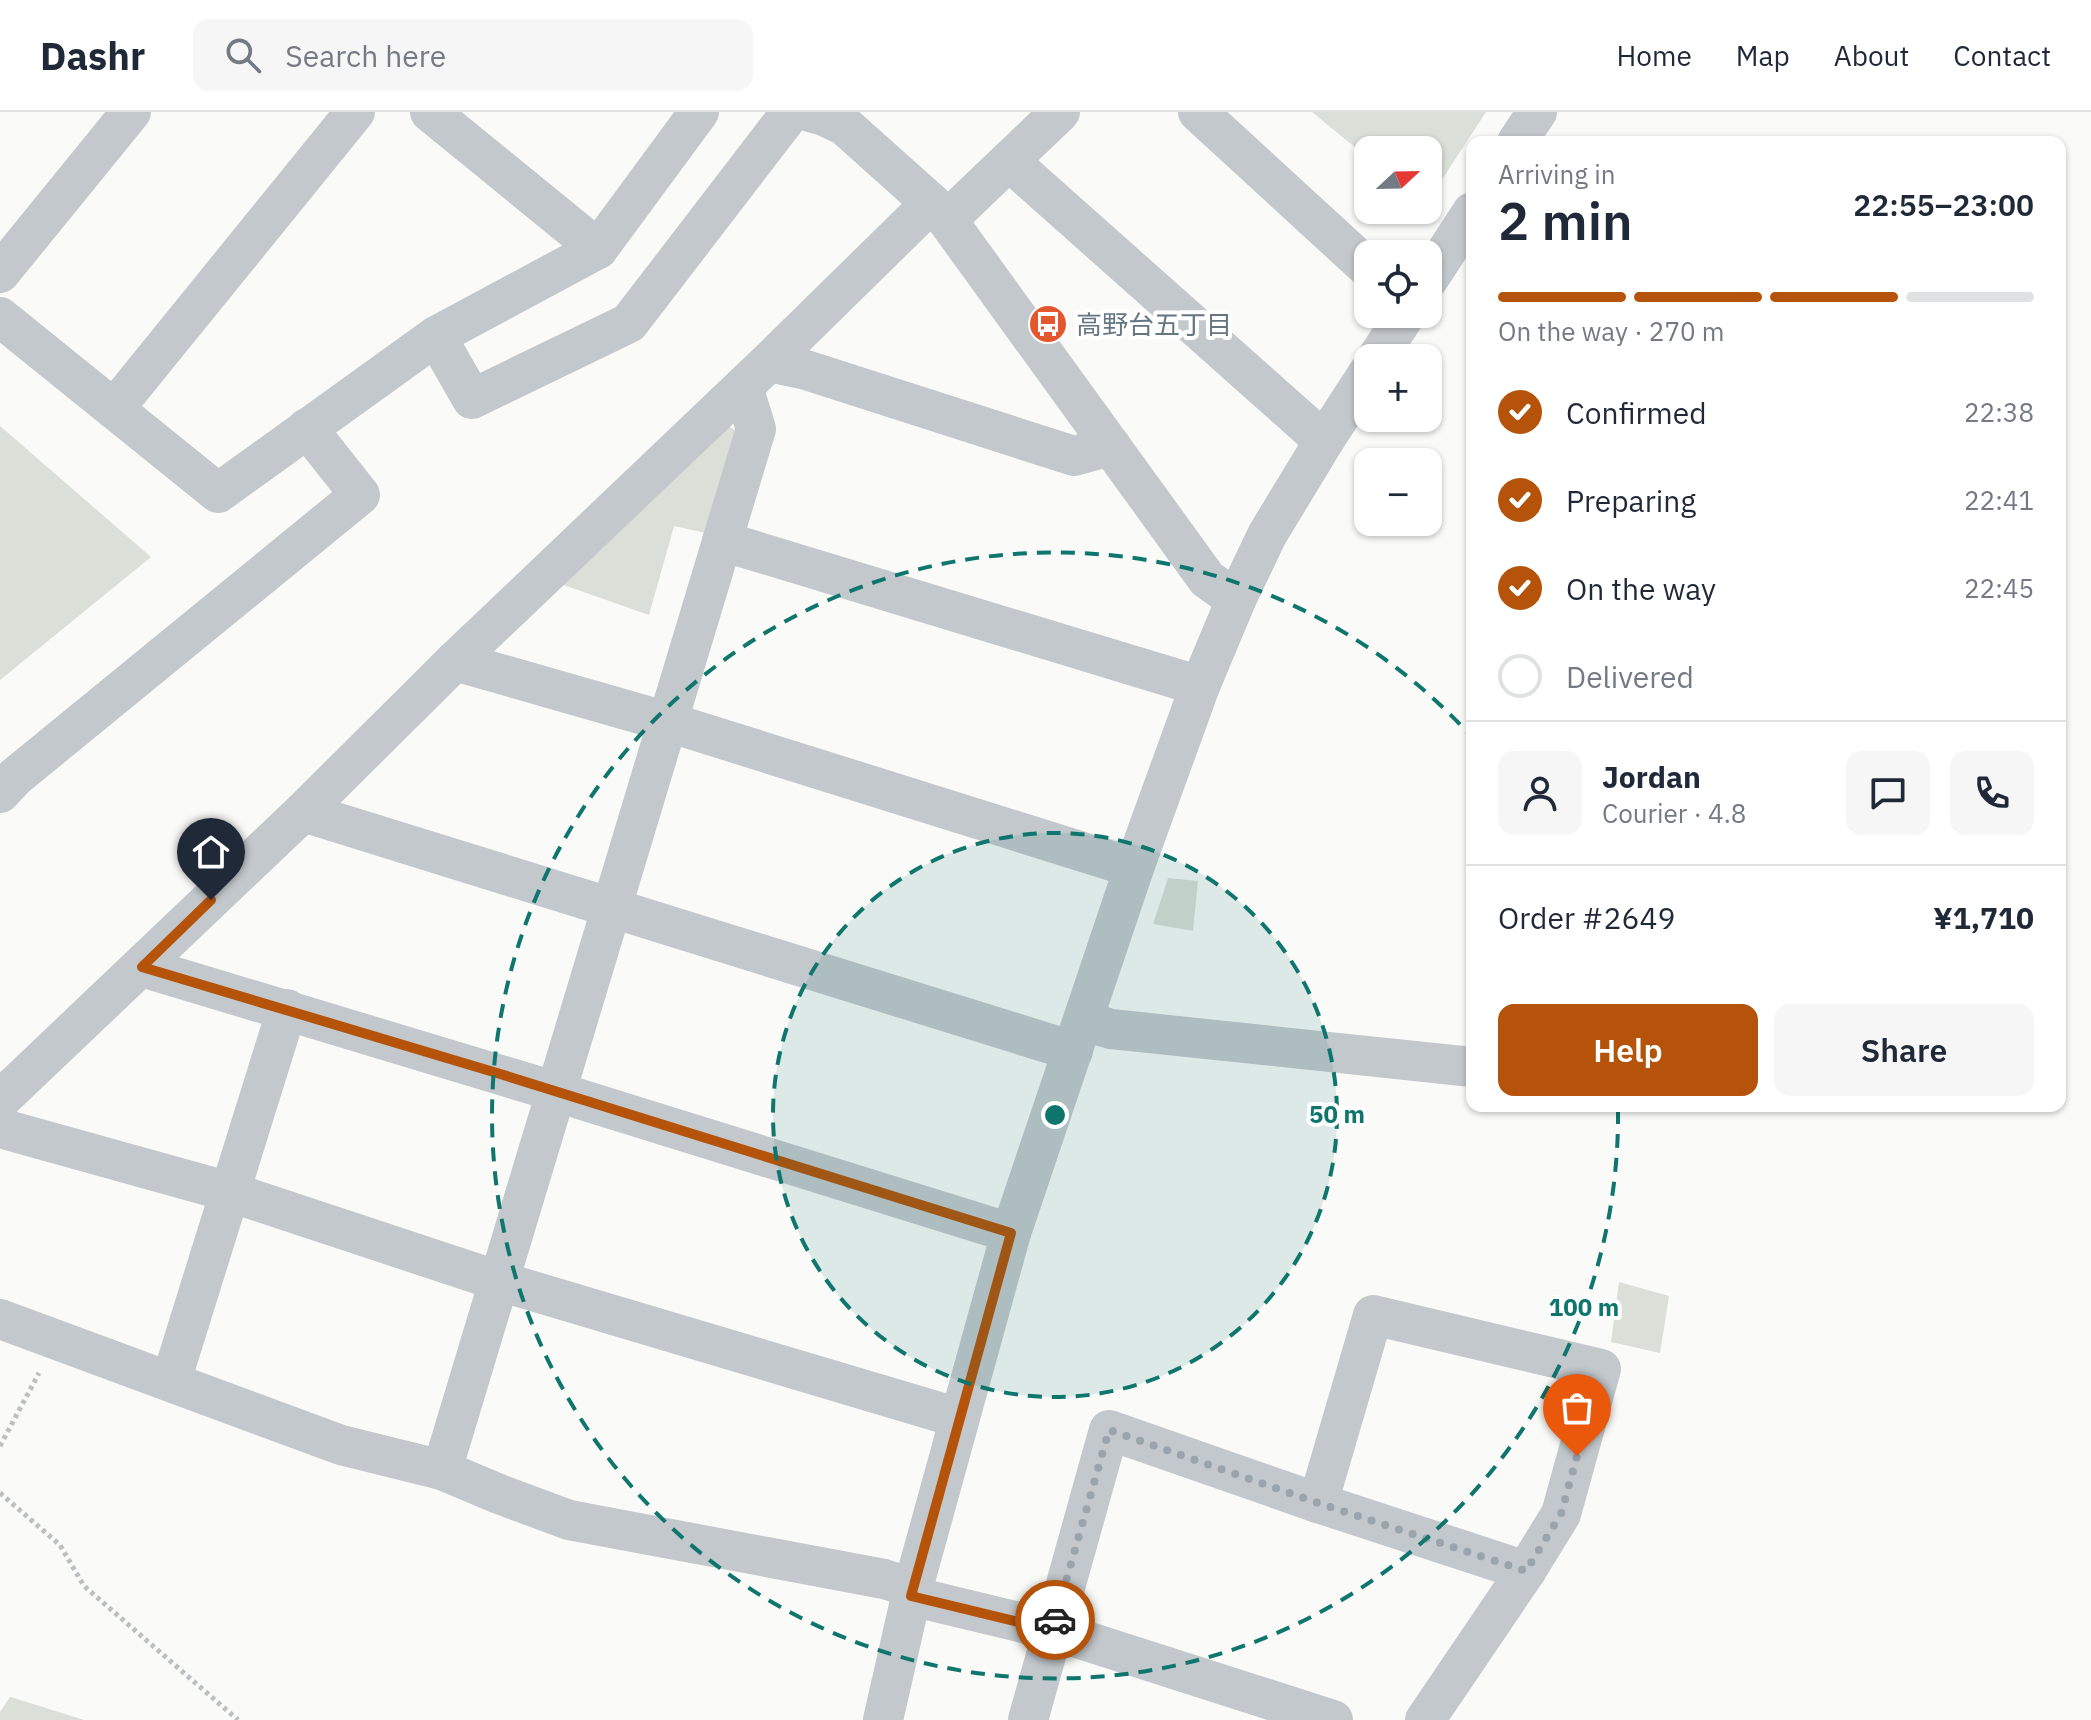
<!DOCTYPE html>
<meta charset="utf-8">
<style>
body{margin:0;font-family:"IBM Plex Sans","Noto Sans JP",sans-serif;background:#f6f6f7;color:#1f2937;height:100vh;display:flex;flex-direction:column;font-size:30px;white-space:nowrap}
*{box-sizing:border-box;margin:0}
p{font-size:26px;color:#747a83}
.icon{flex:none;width:44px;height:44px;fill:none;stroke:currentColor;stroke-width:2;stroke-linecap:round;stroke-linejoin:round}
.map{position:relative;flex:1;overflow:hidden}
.sheet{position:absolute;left:1466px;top:24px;width:600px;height:976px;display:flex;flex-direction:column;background:#fff;border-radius:16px;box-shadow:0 2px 6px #0004}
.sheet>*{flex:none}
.needle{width:52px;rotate:68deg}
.controls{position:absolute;left:1354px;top:24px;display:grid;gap:16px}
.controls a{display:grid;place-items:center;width:88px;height:88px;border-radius:16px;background:#fff;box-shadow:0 2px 6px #0004;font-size:40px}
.pin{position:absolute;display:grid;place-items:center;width:68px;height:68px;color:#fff;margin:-82px -34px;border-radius:50% 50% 50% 0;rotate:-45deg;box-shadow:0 0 8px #0007}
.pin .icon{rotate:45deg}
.courier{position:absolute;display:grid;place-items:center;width:80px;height:80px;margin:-40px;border:6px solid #b45309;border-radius:50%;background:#fff;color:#222;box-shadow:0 2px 10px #0007}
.headline em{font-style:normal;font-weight:600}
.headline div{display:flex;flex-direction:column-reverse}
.headline{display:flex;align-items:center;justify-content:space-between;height:136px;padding:0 32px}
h1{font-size:52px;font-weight:600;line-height:60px}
.bar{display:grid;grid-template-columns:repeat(4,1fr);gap:12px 8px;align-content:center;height:96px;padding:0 32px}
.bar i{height:10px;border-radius:6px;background:#e0e1e3}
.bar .selected{background:#b45309}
.bar p{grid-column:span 4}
.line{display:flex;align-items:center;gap:20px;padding:0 32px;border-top:2px solid #e0e1e3}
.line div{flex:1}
.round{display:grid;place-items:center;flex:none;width:84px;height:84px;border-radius:16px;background:#f6f6f7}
ol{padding:0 32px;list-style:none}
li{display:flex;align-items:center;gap:24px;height:88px}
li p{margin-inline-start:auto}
li .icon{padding:8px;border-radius:50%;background:#b45309;color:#fff;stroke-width:4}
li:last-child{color:#747a83}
li i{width:44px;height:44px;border:4px solid #e0e1e3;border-radius:50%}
.cta{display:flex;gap:16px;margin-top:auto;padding:16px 32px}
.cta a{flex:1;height:92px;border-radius:16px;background:#b45309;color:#fff;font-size:32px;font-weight:600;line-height:92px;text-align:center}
.cta a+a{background:#f6f6f7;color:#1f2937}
header{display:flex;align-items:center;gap:48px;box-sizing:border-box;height:112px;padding:0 40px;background:#fff;border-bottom:2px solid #e0e1e3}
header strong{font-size:38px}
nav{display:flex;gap:44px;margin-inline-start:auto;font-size:28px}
.search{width:560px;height:72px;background:#f6f6f7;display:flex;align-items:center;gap:20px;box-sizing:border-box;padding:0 28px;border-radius:16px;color:#747a83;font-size:30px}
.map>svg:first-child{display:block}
.green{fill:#dadfd7}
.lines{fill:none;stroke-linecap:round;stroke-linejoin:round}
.path{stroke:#bbbfc2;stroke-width:5;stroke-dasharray:4 4;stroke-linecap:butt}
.minor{stroke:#c3c8cc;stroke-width:40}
.done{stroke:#99a4ac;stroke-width:8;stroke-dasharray:0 14.4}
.route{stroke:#b45309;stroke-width:10}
.ring{fill:none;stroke:#0f766e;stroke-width:4;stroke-dasharray:14 10}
.labels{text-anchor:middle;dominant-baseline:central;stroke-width:8;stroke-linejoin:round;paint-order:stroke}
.poi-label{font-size:26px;fill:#657683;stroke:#fff;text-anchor:start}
.centre{fill:#0f766e;stroke:#fff;stroke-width:4}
.ring-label{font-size:24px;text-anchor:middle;font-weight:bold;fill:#0f766e;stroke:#fff;stroke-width:8;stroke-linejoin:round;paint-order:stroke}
</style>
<header>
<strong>Dashr</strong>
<div class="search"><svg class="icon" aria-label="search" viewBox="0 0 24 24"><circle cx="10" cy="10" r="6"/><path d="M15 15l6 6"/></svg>Search here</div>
<nav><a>Home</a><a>Map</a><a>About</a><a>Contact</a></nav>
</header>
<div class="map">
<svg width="2091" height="1608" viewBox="0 0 2091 1608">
<rect width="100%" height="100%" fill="#fafaf8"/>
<g class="green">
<path d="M1312 0H1486L1428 89V38H1368V46Z"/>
<path d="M724 312 737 319 706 421 674 414 649 503 558 471Z"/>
<path d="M0 314 151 445 0 568Z"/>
<path d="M1168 766 1198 769 1193 819 1153 812Z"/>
<path d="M1619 1170 1669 1184 1660 1241 1611 1230Z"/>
<path d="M10 1585H11L84 1608H0V1600Z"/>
</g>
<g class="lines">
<g class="path">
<path d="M0 1334 39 1261"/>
<path d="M0 1381 60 1433 84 1474 238 1608"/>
</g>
<g class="minor">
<path d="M430 0 598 137"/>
<path d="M810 0 824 4 845 14 931 91 947 108 1207 467 1236 488"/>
<path d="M1198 0 1368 156"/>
<path d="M1517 30 1537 0"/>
<path d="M1009 49 1324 329"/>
<path d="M947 108 1060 0"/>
<path d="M0 161 131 0"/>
<path d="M1428 168 1472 100"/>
<path d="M0 205 218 381 436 224 598 137 699 0"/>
<path d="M436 224 472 287 629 211 791 0"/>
<path d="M1377 246 1406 202"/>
<path d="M769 250 806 258 1074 344 1111 334"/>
<path d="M114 297 355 0"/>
<path d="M722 429 1200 574"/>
<path d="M455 549 668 610 1134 756"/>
<path d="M0 681 15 665 360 383 307 316"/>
<path d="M303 700 1073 939"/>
<path d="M142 855 557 980 1011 1121"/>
<path d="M1084 909 1111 917 1472 955"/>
<path d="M0 988 303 700 455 549 769 250 931 91"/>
<path d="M0 1016 230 1080 499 1169 959 1306"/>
<path d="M0 1207 341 1333 442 1358 499 1382 569 1408 884 1467 913 1476"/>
<path d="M171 1269 287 897"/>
<path d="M442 1358 756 317 743 275"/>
<path d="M1318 1391 1373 1203 1601 1257 1561 1402 1526 1459 1425 1608"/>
<path d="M911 1484 1052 1518 1333 1608"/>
<path d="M883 1608 913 1476 1011 1121 1134 756 1200 574 1236 488 1267 423 1324 329 1368 261"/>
<path d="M1028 1608 1109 1318 1318 1391 1526 1459"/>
</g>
</g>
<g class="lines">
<path class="done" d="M1055 1508 1109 1318 1318 1391 1526 1459 1561 1402 1577 1344"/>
<path class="route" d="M211 788 142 855 497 961 1011 1121 911 1484 1052 1518 1055 1508"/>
</g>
<circle cx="1055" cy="1003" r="282" fill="#0f766e" fill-opacity=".12"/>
<g class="ring">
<circle cx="1055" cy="1003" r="282"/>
<path d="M1618 998A563 563 0 1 1 1470 623"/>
</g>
<defs>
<symbol id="bus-disc" viewBox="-11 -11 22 22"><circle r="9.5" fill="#e4572e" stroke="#fff"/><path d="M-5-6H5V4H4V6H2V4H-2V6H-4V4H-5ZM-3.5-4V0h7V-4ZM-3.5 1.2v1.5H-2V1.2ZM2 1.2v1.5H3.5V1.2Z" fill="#fff"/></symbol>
</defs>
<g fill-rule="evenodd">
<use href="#bus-disc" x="1026" y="190" width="44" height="44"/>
</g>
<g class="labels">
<g class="poi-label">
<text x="1076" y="212">高野台五丁目</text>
</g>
</g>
<circle cx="1055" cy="1003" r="12" class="centre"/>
<g class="ring-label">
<text x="1337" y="1011">50 m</text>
<text x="1584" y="1204">100 m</text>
</g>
</svg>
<div class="controls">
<a><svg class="needle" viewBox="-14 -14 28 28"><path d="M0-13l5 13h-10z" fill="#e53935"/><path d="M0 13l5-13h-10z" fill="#747a83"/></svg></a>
<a><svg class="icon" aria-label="locate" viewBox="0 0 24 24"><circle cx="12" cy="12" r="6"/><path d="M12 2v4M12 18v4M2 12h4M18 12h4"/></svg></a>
<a>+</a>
<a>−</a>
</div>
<div class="pin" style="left:1577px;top:1344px;background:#ea580c"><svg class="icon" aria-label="bag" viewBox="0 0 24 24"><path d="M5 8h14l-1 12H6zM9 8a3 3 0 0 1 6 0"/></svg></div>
<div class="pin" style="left:211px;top:788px;background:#1f2937"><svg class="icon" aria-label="home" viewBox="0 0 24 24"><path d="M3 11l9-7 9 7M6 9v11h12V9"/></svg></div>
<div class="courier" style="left:1055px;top:1508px"><svg class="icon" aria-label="car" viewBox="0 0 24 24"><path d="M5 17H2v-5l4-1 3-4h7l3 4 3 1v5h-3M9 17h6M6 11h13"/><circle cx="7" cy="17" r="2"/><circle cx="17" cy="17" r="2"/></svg></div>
<section class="sheet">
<div class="headline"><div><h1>2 min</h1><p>Arriving in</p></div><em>22:55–23:00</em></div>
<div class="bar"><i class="selected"></i><i class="selected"></i><i class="selected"></i><i></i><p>On the way · 270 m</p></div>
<ol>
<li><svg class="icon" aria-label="check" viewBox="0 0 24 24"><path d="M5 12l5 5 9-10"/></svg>Confirmed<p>22:38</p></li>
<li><svg class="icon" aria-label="check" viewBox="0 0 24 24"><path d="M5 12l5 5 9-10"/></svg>Preparing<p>22:41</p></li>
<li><svg class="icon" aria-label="check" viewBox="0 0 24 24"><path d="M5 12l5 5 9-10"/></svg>On the way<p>22:45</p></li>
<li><i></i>Delivered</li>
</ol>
<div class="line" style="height:144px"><a class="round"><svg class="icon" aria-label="person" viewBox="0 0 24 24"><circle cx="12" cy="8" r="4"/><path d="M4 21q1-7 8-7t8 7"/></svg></a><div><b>Jordan</b><p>Courier · 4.8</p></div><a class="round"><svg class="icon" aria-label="chat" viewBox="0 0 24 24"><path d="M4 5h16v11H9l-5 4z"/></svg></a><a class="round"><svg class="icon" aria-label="phone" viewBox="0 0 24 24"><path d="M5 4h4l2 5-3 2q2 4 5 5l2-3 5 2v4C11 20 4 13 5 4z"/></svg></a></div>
<div class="line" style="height:104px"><div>Order #2649</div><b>¥1,710</b></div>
<div class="cta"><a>Help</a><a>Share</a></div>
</section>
</div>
